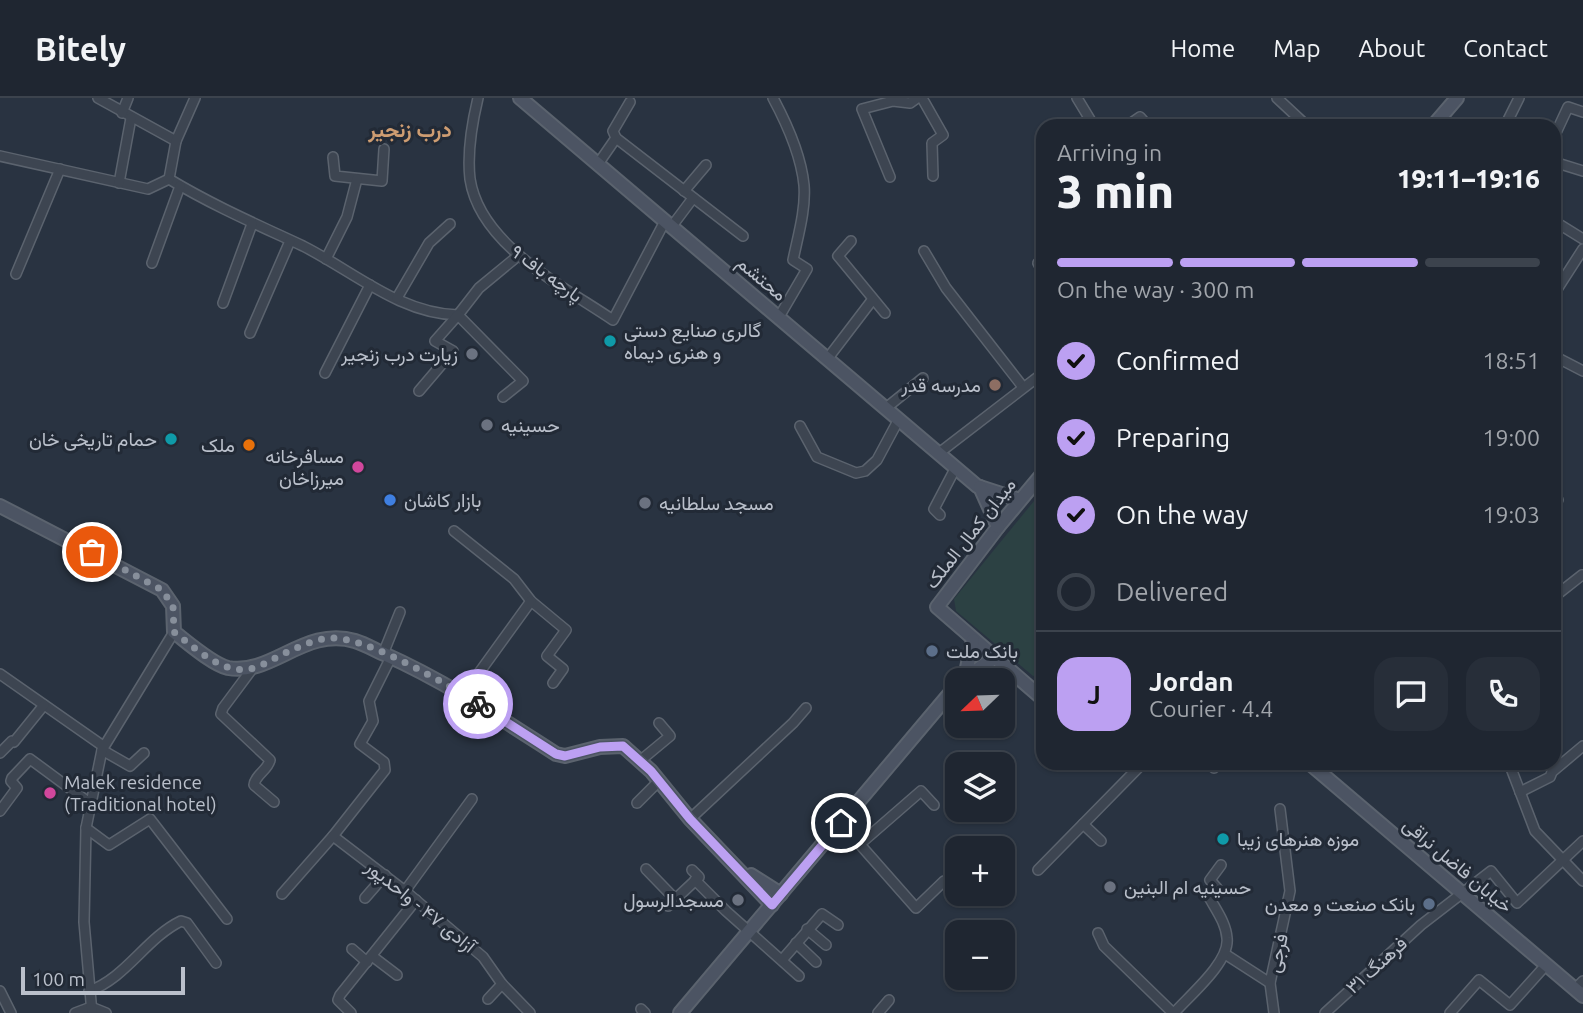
<!DOCTYPE html>
<meta charset="utf-8">
<style>
body{margin:0;font-family:Ubuntu,Vazirmatn,sans-serif;background:#272e39;color:#f1f3f6;height:100vh;display:flex;flex-direction:column;font-size:26px;white-space:nowrap}
*{box-sizing:border-box;margin:0}
p{font-size:23px;color:#a1a5ab}
.icon{flex:none;width:38px;height:38px;fill:none;stroke:currentColor;stroke-width:2;stroke-linecap:round;stroke-linejoin:round}
.map{position:relative;flex:1;overflow:hidden}
.sheet{position:absolute;left:1036px;top:21px;width:525px;height:651px;display:flex;flex-direction:column;background:#1f2631;border-radius:21px;box-shadow:0 2px 5px #0004,0 0 0 2px #3c434d}
.sheet>*{flex:none}
.needle{width:46px;rotate:247deg}
.fabs{position:absolute;left:945px;top:570px;display:grid;gap:14px}
.fabs a{display:grid;place-items:center;width:70px;height:70px;border-radius:14px;background:#1f2631;box-shadow:0 2px 5px #0004,0 0 0 2px #3c434d;font-size:35px}
.scale{position:absolute;left:21px;bottom:18px;width:164px;box-sizing:border-box;padding-left:7px;border:4px solid #bac0cb;border-top:0;font-size:19px;line-height:24px;white-space:nowrap;color:#bac0cb;-webkit-text-stroke:5px #222a36;paint-order:stroke}
.pin{position:absolute;display:grid;place-items:center;width:60px;height:60px;color:#fff;margin:-30px;border:4px solid #fff;border-radius:50%;box-shadow:0 2px 7px #0007}
.courier{position:absolute;display:grid;place-items:center;width:70px;height:70px;margin:-35px;border:5px solid #bca0f2;border-radius:50%;background:#fff;color:#222;box-shadow:0 2px 9px #0007}
.overview em{font-style:normal;font-weight:800}
.overview div{display:flex;flex-direction:column-reverse}
.overview{display:flex;align-items:center;justify-content:space-between;height:119px;padding:0 21px}
h1{font-size:46px;font-weight:800;line-height:52px}
.bar{display:grid;grid-template-columns:repeat(4,1fr);gap:10px 7px;align-content:center;height:84px;padding:0 21px}
.bar i{height:9px;border-radius:5px;background:#3c434d}
.bar .current{background:#bca0f2}
.bar p{grid-column:span 4}
.line{display:flex;align-items:center;gap:18px;padding:0 21px;border-top:2px solid #3c434d}
.line div{flex:1}
.round{display:grid;place-items:center;flex:none;width:74px;height:74px;border-radius:21px;background:#272e39}
ol{padding:0 21px;list-style:none}
li{display:flex;align-items:center;gap:21px;height:77px}
li p{margin-inline-start:auto}
li .icon{padding:7px;border-radius:50%;background:#bca0f2;color:#111;stroke-width:4}
li:last-child{color:#a1a5ab}
li i{width:38px;height:38px;border:4px solid #3c434d;border-radius:50%}
header{display:flex;align-items:center;gap:42px;box-sizing:border-box;height:98px;padding:0 35px;background:#1f2631;border-bottom:2px solid #3c434d}
header strong{font-size:33px}
nav{display:flex;gap:38px;margin-inline-start:auto;font-size:24px}
.map>svg:first-child{display:block}
.green{fill:#2c4143}
.lines{fill:none;stroke-linecap:round;stroke-linejoin:round}
.street-casing{stroke:#5b636e;stroke-width:12}
.secondary-casing{stroke:#5b636e;stroke-width:16}
.street{stroke:#3d4551;stroke-width:9}
.secondary{stroke:#4c5463;stroke-width:12}
.done{stroke:#878f9b;stroke-width:7;stroke-dasharray:0 12.6}
.route{stroke:#bca0f2;stroke-width:9}
.culture-dot{fill:#0f9aa8;stroke:#222a36;stroke-width:2.5}
.worship-dot{fill:#6b7280;stroke:#222a36;stroke-width:2.5}
.education-dot{fill:#8d6e63;stroke:#222a36;stroke-width:2.5}
.food-dot{fill:#e8710a;stroke:#222a36;stroke-width:2.5}
.hotel-dot{fill:#d1479c;stroke:#222a36;stroke-width:2.5}
.shop-dot{fill:#3f7fe0;stroke:#222a36;stroke-width:2.5}
.service-dot{fill:#5c6f8a;stroke:#222a36;stroke-width:2.5}
.labels{text-anchor:middle;dominant-baseline:central;stroke-width:6;stroke-linejoin:round;paint-order:stroke}
.street-label{font-size:19px;fill:#bac0cb;stroke:#222a36}
.poi-label{font-size:19px;fill:#bac0cb;stroke:#222a36;text-anchor:start}
.neighbourhood-label{font-size:21px;font-weight:bold;fill:#ce9d72;stroke:#222a36}
</style>
<header>
<strong>Bitely</strong>
<nav><a>Home</a><a>Map</a><a>About</a><a>Contact</a></nav>
</header>
<div class="map">
<svg width="1583" height="915" viewBox="0 0 1583 915">
<rect width="100%" height="100%" fill="#293341"/>
<path class="green" d="M1043 392V577L1033 578 956 513 954 501Z"/>
<g class="lines">
<defs>
<g id="street">
<path d="M98 0 176 43"/>
<path d="M195 0 176 43 169 81C212 107 258 127 303 148 353 173 400 216 458 217L479 190 519 157"/>
<path d="M478 0C472 25 467 55 470 81 480 147 563 188 613 222L665 123"/>
<path d="M773 0C787 26 801 57 804 87 806 111 798 138 793 162L807 171 779 219"/>
<path d="M922 0 943 37 932 45 933 78"/>
<path d="M1077 0 1094 28"/>
<path d="M1277 0 1307 28"/>
<path d="M122 15 128 0"/>
<path d="M1127 28 1140 19 1148 28"/>
<path d="M1505 28 1519 0"/>
<path d="M1554 39 1568 9 1583 14"/>
<path d="M616 40 743 138"/>
<path d="M0 58 148 91 169 81"/>
<path d="M333 59 335 78 382 83 384 51"/>
<path d="M1554 64 1583 73"/>
<path d="M598 66 616 40 613 33 630 4"/>
<path d="M890 79 862 11 893 3 910 5 917 0"/>
<path d="M119 85 131 20"/>
<path d="M684 93 706 67"/>
<path d="M1554 123 1583 141"/>
<path d="M672 128 693 100"/>
<path d="M851 143 838 158 885 215"/>
<path d="M924 153 946 190 1023 289"/>
<path d="M326 161 347 119 357 81"/>
<path d="M152 165 180 88"/>
<path d="M1038 165 1043 174"/>
<path d="M16 176 60 71"/>
<path d="M1554 196 1583 151"/>
<path d="M397 200 429 145 450 126"/>
<path d="M223 205 252 126"/>
<path d="M250 235 290 143"/>
<path d="M1554 258 1583 273"/>
<path d="M828 260 873 201"/>
<path d="M325 275 370 187"/>
<path d="M419 293 453 253 435 243 458 217 523 283 503 299"/>
<path d="M886 310 923 280"/>
<path d="M800 328 817 359 856 375 865 373 877 362 899 321"/>
<path d="M939 355 1043 275"/>
<path d="M1554 406 1558 402"/>
<path d="M940 417 934 411 956 369"/>
<path d="M454 433 514 481 531 503 566 532 547 558 563 571 553 585"/>
<path d="M1554 499 1582 477 1583 478"/>
<path d="M383 556 400 514"/>
<path d="M252 571 223 610 221 616 270 662C268 672 255 677 254 687L274 704"/>
<path d="M0 576 103 648"/>
<path d="M463 597 531 503"/>
<path d="M102 652 130 668 144 655"/>
<path d="M0 655 12 643 14 644 44 607"/>
<path d="M641 662 670 638 659 625"/>
<path d="M1509 665 1535 733 1583 783"/>
<path d="M1214 670 1219 665"/>
<path d="M1520 694 1550 679 1552 674 1583 648"/>
<path d="M637 705 659 683"/>
<path d="M0 713 17 690 11 683 12 680 30 661 91 706"/>
<path d="M690 721 793 625 806 610"/>
<path d="M841 725 916 810 944 783"/>
<path d="M1083 726 1101 743"/>
<path d="M86 730 109 747 150 721 227 821"/>
<path d="M333 738 405 793 483 859 502 886 530 915"/>
<path d="M860 746 921 693 934 707"/>
<path d="M646 771 675 801"/>
<path d="M1038 772 1143 665"/>
<path d="M695 782 726 813 799 878"/>
<path d="M405 793 472 701"/>
<path d="M282 796 333 738 385 672 384 664 360 646 373 623 369 603 391 559"/>
<path d="M365 800 385 777"/>
<path d="M668 808 699 779 692 772"/>
<path d="M807 831 826 847"/>
<path d="M1098 835 1104 848 1173 915"/>
<path d="M796 845 816 864"/>
<path d="M352 851 367 864"/>
<path d="M1225 856 1270 885"/>
<path d="M372 858 397 877"/>
<path d="M782 862 822 816 838 827"/>
<path d="M1575 891 1583 883"/>
<path d="M0 893 11 915"/>
<path d="M89 893C126 880 146 840 181 823L187 825 216 865"/>
<path d="M488 901 502 886"/>
<path d="M91 909 106 915"/>
<path d="M641 911 645 915"/>
<path d="M75 915 91 909"/>
<path d="M92 915 84 824 86 730 102 652 174 534"/>
<path d="M351 915 338 902 340 897 416 802"/>
<path d="M878 915 889 902"/>
<path d="M1174 915C1190 897 1230 864 1227 840 1226 825 1216 812 1209 799L1217 790 1210 782 1221 767"/>
<path d="M1274 915 1270 885 1290 793 1280 711"/>
<path d="M1325 915 1421 827 1491 773 1517 805 1583 743"/>
<path d="M1450 915 1479 882 1510 907 1546 867"/>
</g>
<g id="secondary">
<path d="M520 0 977 388 1020 402"/>
<path d="M1433 28 1457 0"/>
<path d="M1043 375 998 429 937 509 1043 601"/>
<path d="M980 389 998 429"/>
<path d="M0 408 162 492 173 508 174 534C187 544 212 566 228 570 272 578 305 528 355 543 365 546 375 552 384 556 445 583 500 620 556 656L565 658 600 649 623 648 651 673 690 721 772 807"/>
<path d="M965 579 973 542"/>
<path d="M961 583 994 560"/>
<path d="M1309 665 1583 898"/>
<path d="M751 777 781 796"/>
<path d="M680 915 957 587"/>
</g>
</defs>
<use href="#street" class="street-casing"/>
<use href="#secondary" class="secondary-casing"/>
<use href="#street" class="street"/>
<use href="#secondary" class="secondary"/>
</g>
<g class="lines">
<path class="done" d="M92 454 162 492 173 508 174 534C195 550 225 579 254 570 267 566 279 557 292 552 305 546 319 540 333 540 368 540 447 586 478 606"/>
<path class="route" d="M478 606 556 656 565 658 600 649 623 648 651 673 690 721 772 807 841 725"/>
</g>
<g class="culture-dot">
<circle cx="610" cy="243" r="7"/>
<circle cx="171" cy="341" r="7"/>
<circle cx="1223" cy="741" r="7"/>
</g>
<g class="worship-dot">
<circle cx="472" cy="256" r="7"/>
<circle cx="487" cy="327" r="7"/>
<circle cx="645" cy="405" r="7"/>
<circle cx="1110" cy="789" r="7"/>
<circle cx="738" cy="802" r="7"/>
</g>
<circle class="education-dot" cx="995" cy="287" r="7"/>
<circle class="food-dot" cx="249" cy="347" r="7"/>
<g class="hotel-dot">
<circle cx="358" cy="369" r="7"/>
<circle cx="50" cy="695" r="7"/>
</g>
<circle class="shop-dot" cx="390" cy="402" r="7"/>
<g class="service-dot">
<circle cx="932" cy="553" r="7"/>
<circle cx="1429" cy="806" r="7"/>
</g>
<g class="labels">
<g class="street-label">
<text transform="translate(547 175) rotate(36)">پارچه باف ۹</text>
<text transform="translate(762 180) rotate(40)">محتشم</text>
<text transform="translate(970 435) rotate(-52)">میدان کمال الملک</text>
<text transform="translate(1458 767) rotate(40)">خیابان فاضل نراقی</text>
<text transform="translate(421 808) rotate(39)">آزادی ۴۷ - واحدپور</text>
<text transform="translate(1277 855) rotate(-77)">فرجی</text>
<text transform="translate(1376 867) rotate(-42)">فرهنگ ۳۱</text>
</g>
<g class="poi-label">
<text x="624" y="232">گالری صنایع دستی<tspan x="624" dy="22">و هنری دیماه</tspan></text>
<text x="458" y="256" text-anchor="end">زیارت درب زنجیر</text>
<text x="981" y="287" text-anchor="end">مدرسه قدر</text>
<text x="501" y="327">حسینیه</text>
<text x="157" y="341" text-anchor="end">حمام تاریخی خان</text>
<text x="235" y="347" text-anchor="end">ملک</text>
<text x="344" y="358" text-anchor="end">مسافرخانه<tspan x="344" dy="22">میرزاخان</tspan></text>
<text x="404" y="402">بازار کاشان</text>
<text x="659" y="405">مسجد سلطانیه</text>
<text x="946" y="553">بانک ملت</text>
<text x="64" y="684">Malek residence<tspan x="64" dy="22">(Traditional hotel)</tspan></text>
<text x="1237" y="741">موزه هنرهای زیبا</text>
<text x="1124" y="789">حسینیه ام البنین</text>
<text x="724" y="802" text-anchor="end">مسجدالرسول</text>
<text x="1415" y="806" text-anchor="end">بانک صنعت و معدن</text>
</g>
<g class="neighbourhood-label">
<text x="410" y="31">درب زنجیر</text>
</g>
</g>
</svg>
<div class="fabs">
<a><svg class="needle" viewBox="-14 -14 28 28"><path d="M0-13l5 13h-10z" fill="#e53935"/><path d="M0 13l5-13h-10z" fill="#a1a5ab"/></svg></a>
<a><svg class="icon" aria-label="layers" viewBox="0 0 24 24"><path d="M12 4l9 5-9 5-9-5zM3 14l9 5 9-5"/></svg></a>
<a>+</a>
<a>−</a>
</div>
<div class="scale">100 m</div>
<div class="pin" style="left:92px;top:454px;background:#ea580c"><svg class="icon" aria-label="bag" viewBox="0 0 24 24"><path d="M5 8h14l-1 12H6zM9 8a3 3 0 0 1 6 0"/></svg></div>
<div class="pin" style="left:841px;top:725px;background:#1f2937"><svg class="icon" aria-label="home" viewBox="0 0 24 24"><path d="M3 11l9-7 9 7M6 9v11h12V9"/></svg></div>
<div class="courier" style="left:478px;top:606px"><svg class="icon" aria-label="bike" viewBox="0 0 24 24"><circle cx="6" cy="16" r="4"/><circle cx="18" cy="16" r="4"/><path d="M6 16l4-8h5l3 8M10 8l3 8H6M13 5h3"/></svg></div>
<section class="sheet">
<div class="overview"><div><h1>3 min</h1><p>Arriving in</p></div><em>19:11–19:16</em></div>
<div class="bar"><i class="current"></i><i class="current"></i><i class="current"></i><i></i><p>On the way · 300 m</p></div>
<ol>
<li><svg class="icon" aria-label="check" viewBox="0 0 24 24"><path d="M5 12l5 5 9-10"/></svg>Confirmed<p>18:51</p></li>
<li><svg class="icon" aria-label="check" viewBox="0 0 24 24"><path d="M5 12l5 5 9-10"/></svg>Preparing<p>19:00</p></li>
<li><svg class="icon" aria-label="check" viewBox="0 0 24 24"><path d="M5 12l5 5 9-10"/></svg>On the way<p>19:03</p></li>
<li><i></i>Delivered</li>
</ol>
<div class="line" style="height:126px"><b class="round" style="background:#bca0f2;color:#111">J</b><div><b>Jordan</b><p>Courier · 4.4</p></div><a class="round"><svg class="icon" aria-label="chat" viewBox="0 0 24 24"><path d="M4 5h16v11H9l-5 4z"/></svg></a><a class="round"><svg class="icon" aria-label="phone" viewBox="0 0 24 24"><path d="M5 4h4l2 5-3 2q2 4 5 5l2-3 5 2v4C11 20 4 13 5 4z"/></svg></a></div>
</section>
</div>
